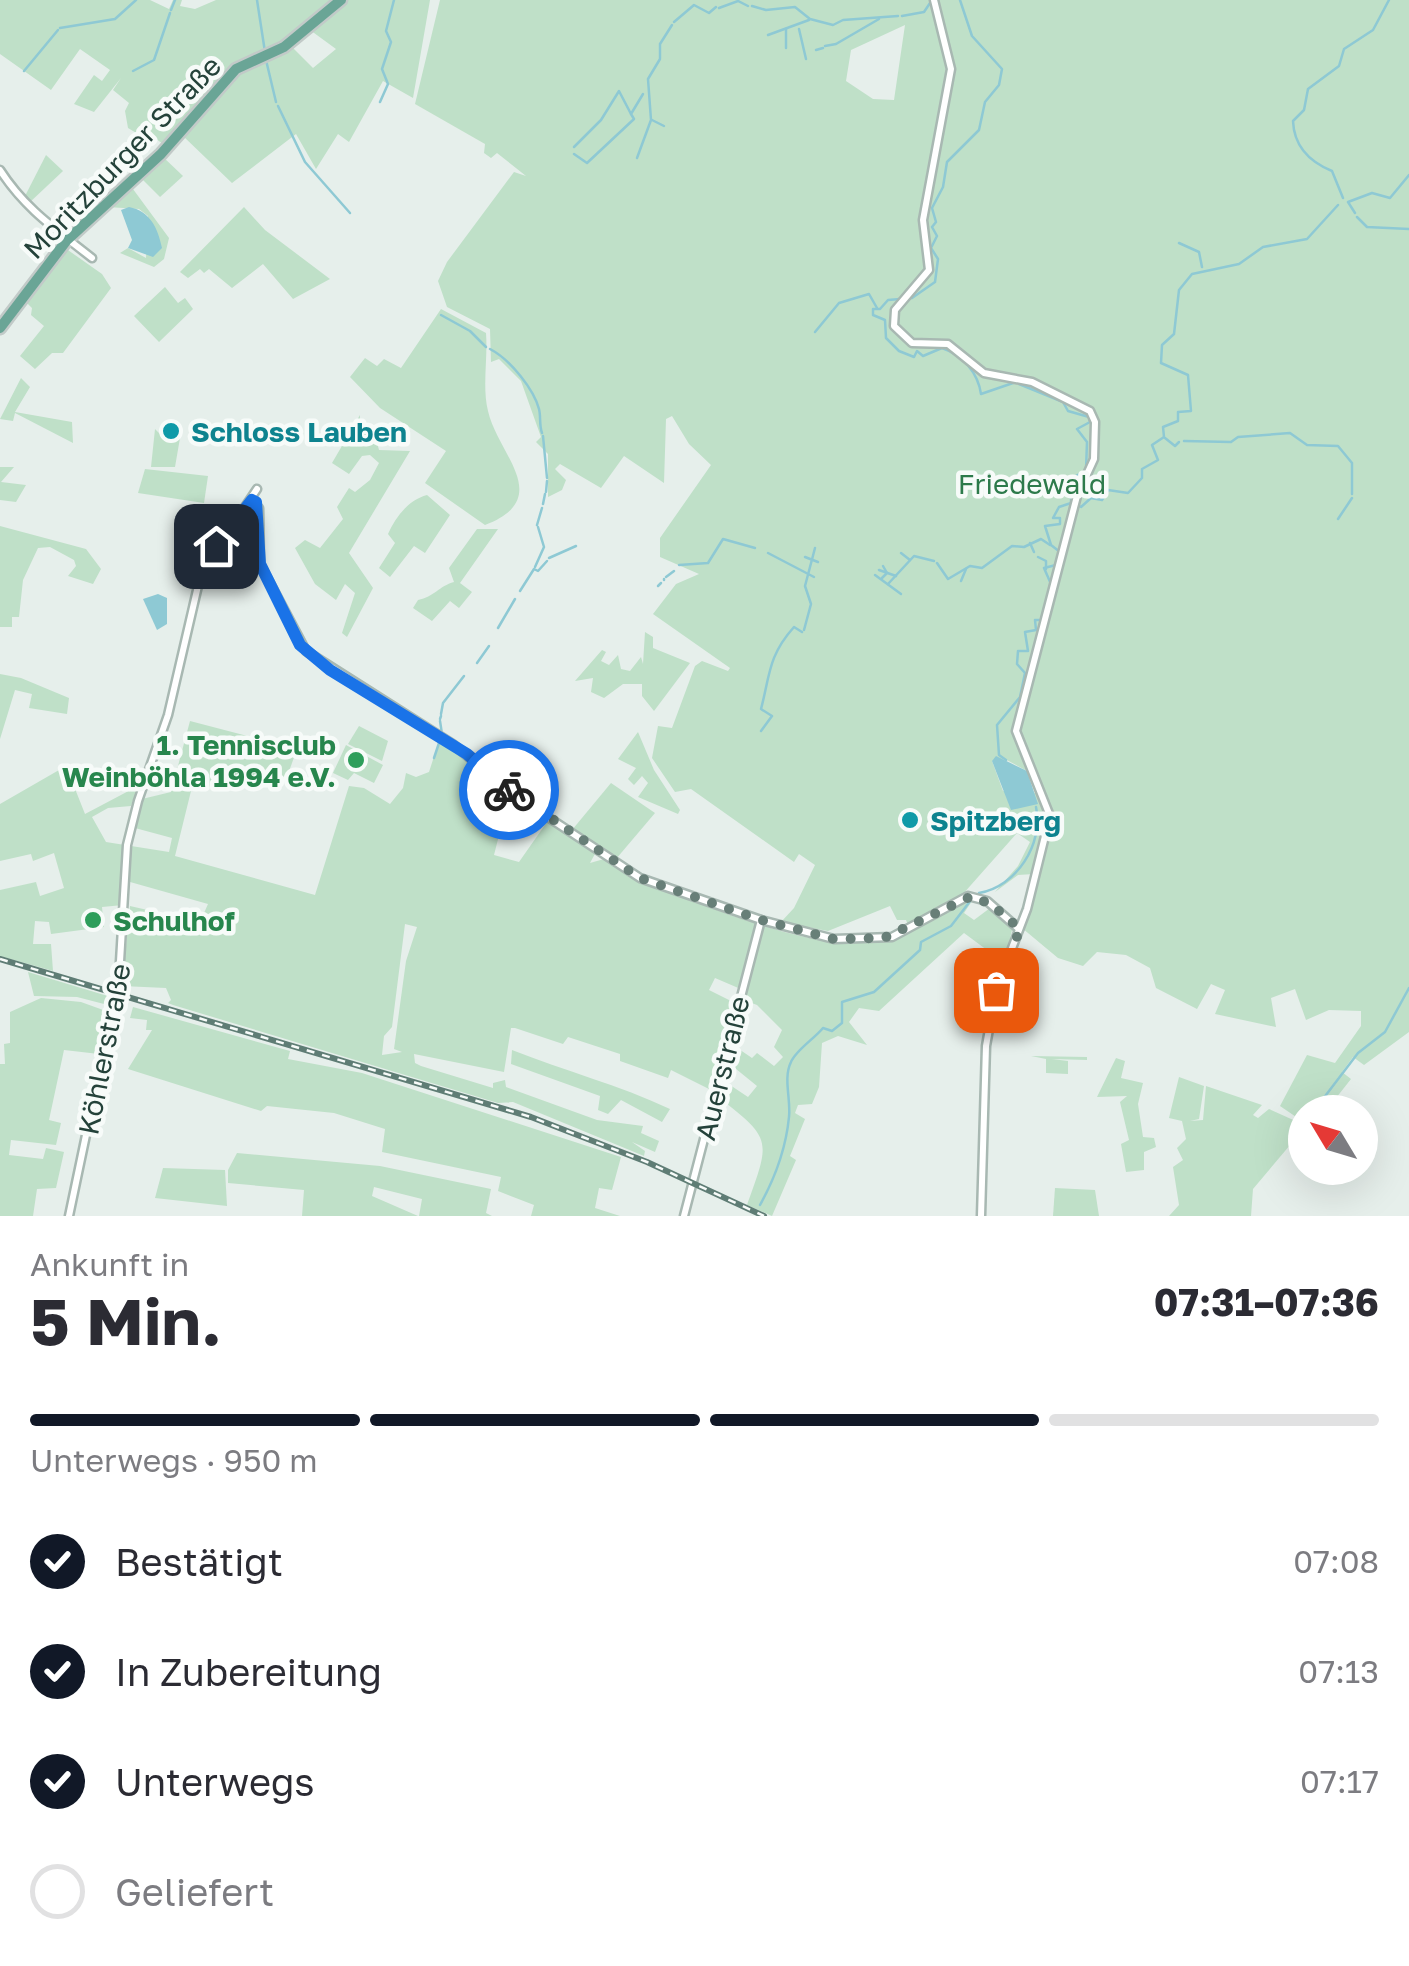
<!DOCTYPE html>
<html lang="de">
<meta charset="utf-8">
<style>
body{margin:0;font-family:"Golos Text",sans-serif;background:#f2f2f3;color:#2b2b33;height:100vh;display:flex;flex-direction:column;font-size:38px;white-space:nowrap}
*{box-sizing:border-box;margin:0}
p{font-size:32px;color:#7c7c81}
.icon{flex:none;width:55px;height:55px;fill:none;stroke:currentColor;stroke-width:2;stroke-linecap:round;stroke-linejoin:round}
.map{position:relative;height:1216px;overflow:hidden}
.details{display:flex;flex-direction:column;background:#fff;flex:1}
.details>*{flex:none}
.needle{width:65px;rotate:308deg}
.controls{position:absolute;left:1288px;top:1095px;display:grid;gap:20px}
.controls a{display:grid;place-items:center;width:90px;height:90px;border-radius:50%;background:#fff;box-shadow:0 10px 40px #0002;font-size:50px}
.pin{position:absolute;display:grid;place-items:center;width:85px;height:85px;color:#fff;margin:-42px;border-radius:20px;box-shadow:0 5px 15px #0006}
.courier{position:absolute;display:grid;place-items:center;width:100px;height:100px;margin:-50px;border:8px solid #1a73e8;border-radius:50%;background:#fff;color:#222;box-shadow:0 2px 12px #0007}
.summary em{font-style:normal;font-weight:700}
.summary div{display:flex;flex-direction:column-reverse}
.summary{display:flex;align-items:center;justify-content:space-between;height:170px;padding:0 30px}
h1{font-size:65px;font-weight:700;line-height:75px}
.bar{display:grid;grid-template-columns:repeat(4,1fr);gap:15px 10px;align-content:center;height:120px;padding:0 30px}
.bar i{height:12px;border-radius:8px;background:#e1e1e2}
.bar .selected{background:#111827}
.bar p{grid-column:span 4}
ol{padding:0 30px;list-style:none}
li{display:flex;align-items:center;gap:30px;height:110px}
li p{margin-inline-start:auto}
li .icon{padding:10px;border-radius:50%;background:#111827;color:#fff;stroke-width:4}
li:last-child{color:#7c7c81}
li i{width:55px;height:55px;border:5px solid #e1e1e2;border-radius:50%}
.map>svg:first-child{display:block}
.green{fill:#bfe0c8;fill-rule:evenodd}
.water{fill:#8ec9d4}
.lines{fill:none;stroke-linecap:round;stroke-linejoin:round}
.stream{stroke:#8ec9d4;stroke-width:2.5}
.minor-casing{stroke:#a8b8b2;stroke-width:11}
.major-casing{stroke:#c2cac8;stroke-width:15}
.minor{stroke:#fff;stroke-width:6}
.major{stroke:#6aa596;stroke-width:10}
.rail-casing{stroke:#5f7d75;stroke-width:6}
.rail{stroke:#f7fbf9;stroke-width:2.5;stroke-dasharray:8;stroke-linecap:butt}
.done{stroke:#687f78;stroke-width:10;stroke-dasharray:0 18}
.route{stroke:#1a73e8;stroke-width:12}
.culture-dot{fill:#0f9aa8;stroke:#f7fbf9;stroke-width:4}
.leisure-dot{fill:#2e9e5b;stroke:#f7fbf9;stroke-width:4}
.labels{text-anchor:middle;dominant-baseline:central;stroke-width:9;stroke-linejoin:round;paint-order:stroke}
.street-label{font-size:28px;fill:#24423a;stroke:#f7fbf9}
.culture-label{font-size:28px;font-weight:bold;fill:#0d838f;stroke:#f7fbf9;text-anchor:start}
.park-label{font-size:28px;fill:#2d7a4b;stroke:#f7fbf9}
.leisure-label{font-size:28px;font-weight:bold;fill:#27864d;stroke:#f7fbf9;text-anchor:end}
</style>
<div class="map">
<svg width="1409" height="1216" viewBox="0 0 1409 1216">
<rect width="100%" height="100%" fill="#e6efeb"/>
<g class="green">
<path d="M0 0H150L169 9 173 0H182L180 6 195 9 216 0H337L279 48 237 63 166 146 149 134 143 137 128 128 125 111 129 103 113 90 121 78 94 112 74 104 94 75 102 81 110 70 80 49 51 90 0 54Z"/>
<path d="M346 0H430L413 98 383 81 349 142 338 134 316 169 296 134 232 183 183 136 249 64 293 48 313 68 336 49 310 30Z"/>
<path d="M440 0H1409V1032L1364 1065 1353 1057 1342 1072 1351 1079 1325 1112H1305V1123L1280 1106 1307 1055 1335 1063 1361 1026V1011L1329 1010 1306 1020 1295 989 1271 998 1276 1027 1215 1014 1225 990 1211 984 1197 1009 1156 988 1150 968 1126 955 1097 952 1083 966 1058 958 1016 923 1020 920 1034 874 1018 875 995 892 1018 866 1030 842 1017 833 963 894 965 901H972L964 913 974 920 990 908 1012 930 1007 951 999 959 964 933 879 1011 859 1008 849 1022 867 1045 838 1036 822 1043 819 1087 812 1104 798 1105 795 1113 805 1119 790 1156 796 1160 772 1216 747 1205C771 1139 772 1139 717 1096L727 1083 748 1097 757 1086 725 1060 730 1043 752 1058 757 1053 774 1066 783 1057 774 1047 782 1030 757 1005 741 999 743 990 715 978 709 990 735 1003 722 1035 727 1037 713 1091 671 1070 668 1078 620 1061V1054L568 1037 563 1044 515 1028H511L504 1072 414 1054 415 1063 421 1066 493 1088V1083L505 1080 506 1087 597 1120 643 1126 641 1133 659 1141 655 1152 632 1142 645 1151 644 1156 513 1102 498 1103 173 1005 168 1003 171 1000 166 988 122 986 130 906 200 922 208 904 123 880V905L102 907 104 927 51 934 49 922 35 921 33 944H51L53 971 0 956V890L36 882 40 896 64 888 54 853 33 861 31 854 0 861V804L66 766 85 814 138 786 131 806 108 808 92 817 106 842 169 852 172 838 135 828 142 799 171 792 190 721 297 749 287 777 269 775 191 791 175 856 315 895 349 786 364 788 390 804 403 788 406 773 416 777 429 772 440 738 509 796 494 855 519 862 547 822 596 852 590 863 604 859C659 891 774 936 836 942 859 943 899 931 911 933L906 920H897L890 906 828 931 781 922 794 908 815 865 799 854 794 862 691 789 675 792 652 758 658 726 672 728 695 666 702 661 728 671 730 668 653 614 676 584 699 574 660 557V538L711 465 689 444 672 416 666 419 664 483 624 456 601 488 560 464 555 469 566 480 562 490 548 497V454L536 442 541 437 521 381 499 359 491 362 490 329 447 307 438 281 447 262 514 172 526 176 497 153 491 158 484 153 485 144 415 104ZM905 25 894 100 873 99 846 81 851 50ZM1005 759 1027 771 1035 793 1003 791 992 761ZM405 924 417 927 406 961 394 1049 402 1052 382 1055 384 1036 392 1027Z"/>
<path d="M46 155 63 171 29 203 24 198Z"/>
<path d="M162 156 183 176 160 197 140 177Z"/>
<path d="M130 185 169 238 164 259 154 267 120 253 128 248 146 258 148 216 139 209 107 207Z"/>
<path d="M244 207 265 230 330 279 293 299 263 264 232 288 209 269 204 273 200 269 188 278 180 272Z"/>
<path d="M65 248 102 274 111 288 63 353H52L35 369 20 356 44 326 31 315 32 308 25 301Z"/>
<path d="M165 287 178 303 185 298 193 309 159 342 134 316Z"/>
<path d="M441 309 486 333C488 358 482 387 488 411 498 455 555 498 485 525L425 483 446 451 380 408 350 377 365 358 377 366 384 359 401 368Z"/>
<path d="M21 378 30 387 15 412 72 422 73 443 15 413 13 421 0 419Z"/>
<path d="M360 415V426L375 436 379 450 410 451 349 553 373 588 347 637 342 633 355 593 345 584 336 600 315 584 295 548 305 540 320 548 343 519 337 507 349 488 355 492 370 480 379 463 370 455 362 456 349 474 332 463Z"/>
<path d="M155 429 167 441H172L173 433 180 438 175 467H151Z"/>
<path d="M0 467H14L1 482 26 485 16 502 0 500Z"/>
<path d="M145 469 208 476 204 503 138 493Z"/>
<path d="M427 495 450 515 425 553 414 546 390 577 379 568 395 543 388 534C395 518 408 500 427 495Z"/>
<path d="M0 526 86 549 101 569 93 584 68 576 76 566 74 560 50 547 38 548 23 580 19 617H12V627H0Z"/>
<path d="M477 529H498L460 583 472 592 459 608 450 601 432 621 413 608 418 600C434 597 439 586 454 582L449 568Z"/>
<path d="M645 632 653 637V648L690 663 654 711 642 696V684H623L604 698 591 692 593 678 575 681 602 650 606 652 601 661 609 665 618 655 621 669 630 671 641 657 643 664Z"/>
<path d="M0 674 21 678 69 698 67 714 29 708 32 694 15 690 0 739Z"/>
<path d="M359 726 388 741 382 761 348 744Z"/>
<path d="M638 732 654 770 680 810 678 814 638 797 648 783 642 776 634 785 628 779 636 768 618 759Z"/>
<path d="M346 745 383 765 374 783 354 773 348 780 333 773Z"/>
<path d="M611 783 655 813 616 859 572 830Z"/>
<path d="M28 972 111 997 104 1004 77 997 34 996Z"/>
<path d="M41 998 81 1002 106 1011 99 1054 64 1050 49 1120 61 1123 56 1145 11 1140 9 1155 43 1159 46 1148 64 1152 56 1188 37 1189 33 1216H0V1064H5L4 1044 10 1043V1012Z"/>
<path d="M133 1007 290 1051 288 1059 362 1073 621 1157 612 1190 599 1188 595 1208 620 1216H531L534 1205 498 1191 501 1177 382 1152 385 1129 334 1113 267 1106 261 1111 128 1069 152 1030H146L147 1020 130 1018Z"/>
<path d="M512 1050C565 1071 619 1085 670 1109L662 1122 621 1100 608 1114 598 1110 600 1096 511 1064Z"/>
<path d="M1031 1056 1087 1057V1060L1052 1059 1068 1061V1074L1046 1073V1059Z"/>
<path d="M1116 1058 1125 1061 1121 1078 1143 1083 1138 1104 1143 1137 1154 1138 1156 1147 1144 1152V1170L1126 1172 1121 1144 1129 1140 1120 1102 1127 1096 1097 1097Z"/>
<path d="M1179 1077 1204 1086 1199 1119 1190 1121 1203 1120 1206 1086 1262 1105 1253 1115 1258 1118 1269 1109 1300 1123 1292 1134 1296 1138 1253 1189 1251 1216H1169L1179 1205 1173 1167 1183 1160 1177 1148 1186 1139 1182 1121 1169 1118Z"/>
<path d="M237 1153 380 1166 491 1189 486 1213 492 1216H419L422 1199 374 1187 372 1196 418 1216H302L304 1190 228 1183V1170Z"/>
<path d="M163 1168 225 1170 227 1206 155 1198Z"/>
<path d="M1055 1188 1095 1190 1099 1216H1053Z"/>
</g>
<g class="water">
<path d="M129 207C150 211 158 228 162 248L153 257 128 248 132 240 121 210Z"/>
<path d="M158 594 167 598V624L157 630 143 599Z"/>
<path d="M996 756 1027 771 1038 804 1011 810 992 761Z"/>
</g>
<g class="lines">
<g class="stream">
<path d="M257 0 265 52"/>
<path d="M960 0 972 36 1002 69 999 85 985 102 979 130 947 162 943 187 932 208 936 222 932 227 937 236 931 248 938 259 935 282 912 298 888 300 880 309H873V315L885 320 886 338 899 351 914 357 917 351 923 356 942 348C963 355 978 373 981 394L1013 383"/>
<path d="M752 6 766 10 795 7 810 19 833 25 843 20 898 16"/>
<path d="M719 8 738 1 748 6"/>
<path d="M171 10 175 0"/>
<path d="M902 16 924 12 932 0"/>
<path d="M674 22 694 5 709 13 716 7"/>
<path d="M60 28 115 19 136 0"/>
<path d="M799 29 806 59"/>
<path d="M768 35 809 20"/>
<path d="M825 46 836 44 879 19"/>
<path d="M786 48V29"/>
<path d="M816 50 823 48"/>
<path d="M660 58V44L672 25"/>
<path d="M266 60 276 102"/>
<path d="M24 71 58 30"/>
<path d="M133 71 154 60 170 13"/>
<path d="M380 102 388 84 382 69 391 42 386 31 394 0"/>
<path d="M278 106 305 162 350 213"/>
<path d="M652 120 664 126"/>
<path d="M574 147 601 120 619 91 631 114"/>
<path d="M574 154 587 163 634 119 631 114 643 94"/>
<path d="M637 158 651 120 648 79 660 59"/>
<path d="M1343 198 1332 171C1310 162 1294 146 1293 121L1304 110 1308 89 1339 66 1344 49 1373 30 1389 0"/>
<path d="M1355 213 1348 202 1372 193 1390 198 1409 175"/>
<path d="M1357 217 1367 227 1409 229"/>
<path d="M1179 243 1199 252 1202 267"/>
<path d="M441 315 470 331 486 347"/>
<path d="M815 332 839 303 869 294 877 308"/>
<path d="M490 349C511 360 534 390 539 409 541 416 539 425 542 433"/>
<path d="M543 436 547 478"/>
<path d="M1165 438 1175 446 1179 442"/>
<path d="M1184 441 1231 442 1238 437 1290 433 1307 445 1338 446 1352 463V494"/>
<path d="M546 492 547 481"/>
<path d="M543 504 545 494"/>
<path d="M1077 505 1081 507 1091 498 1102 500 1108 490 1128 493 1142 478V469L1158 460 1152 445 1164 437 1163 427 1178 421V412L1191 411 1188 375 1161 363 1162 345 1174 334 1179 290 1192 274 1239 264 1263 247 1307 239 1338 205"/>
<path d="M1338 519 1352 498"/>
<path d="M537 525 542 508"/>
<path d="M1030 543 1034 552"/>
<path d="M768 553 814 577"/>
<path d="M901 553 910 560"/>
<path d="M805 557 818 562"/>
<path d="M1038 557 1046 561V569"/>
<path d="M549 558 576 546"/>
<path d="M937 563 948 579 970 566 982 568 1012 546 1024 547 1041 539 1050 545"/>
<path d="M679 565 708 563 723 539 755 548"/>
<path d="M535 567 544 547 538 527"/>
<path d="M879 570 896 576"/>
<path d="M875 575 901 594"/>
<path d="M666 577 674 571"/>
<path d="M882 578 887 573 883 566"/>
<path d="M664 580V579"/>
<path d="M961 581 966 569"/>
<path d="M888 584 914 556 934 561"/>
<path d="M658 586 661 583"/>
<path d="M520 591 534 569 538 571 547 561"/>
<path d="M498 628 515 599"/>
<path d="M804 630 811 604 805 586 815 548"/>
<path d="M477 663 489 646"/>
<path d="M441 714 443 703 464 676"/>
<path d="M440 719 441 716"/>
<path d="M440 721 442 734"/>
<path d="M761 731 772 716 761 709C770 675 768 656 794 627L802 632"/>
<path d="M434 758 440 740"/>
<path d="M1006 760 999 755 997 725 1020 697 1025 673 1017 664 1018 651H1028L1025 632 1036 630 1035 620H1041L1051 584 1044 568 1056 565 1060 552 1051 545 1045 526 1060 524V518H1053L1059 507 1071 503V479L1086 470 1087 442 1077 429 1090 422 1089 417 1068 411 1063 402 1019 384"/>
<path d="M140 785 148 764"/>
<path d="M979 893C1016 887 1044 844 1036 807"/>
<path d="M1313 1112 1358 1053 1385 1032 1409 988"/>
<path d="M760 1205C775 1178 786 1148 789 1117 791 1099 783 1078 791 1062 796 1050 814 1039 823 1028L832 1031 842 1023V1002L874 992 920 950 921 942 951 926 971 900"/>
</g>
<defs>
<g id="minor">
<path d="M934 0 951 69 923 220 929 270 895 310 894 326 912 343 948 344 984 373 1032 382 1090 411 1095 422 1094 459 1077 496 1016 731 1050 816 1027 909 996 990 986 1046 981 1216"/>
<path d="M0 170C25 209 57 230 92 258"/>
<path d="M252 500 259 508 260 564 306 651 454 745 513 794 640 878 761 920 834 939 892 937 968 896 987 901 1019 929"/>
<path d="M69 1216 119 978 127 845 138 801 168 715 201 573 257 489"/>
<path d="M684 1216 761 920"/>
</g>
<path id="major" d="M0 328 67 240 161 154 236 69 284 47 341 0"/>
</defs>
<use href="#minor" class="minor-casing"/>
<use href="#major" class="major-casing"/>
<use href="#minor" class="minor"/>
<use href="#major" class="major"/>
<defs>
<path id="rail" d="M0 959 531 1117 647 1162 764 1216"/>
</defs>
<use href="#rail" class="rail-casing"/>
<use href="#rail" class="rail"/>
</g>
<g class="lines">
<path class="done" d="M509 790 640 878 761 920 834 939 884 938 972 896 992 905 1020 929 996 990"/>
<path class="route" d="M216 546 252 500 256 502 260 564 300 645 330 670 467 754 509 790"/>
</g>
<g class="culture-dot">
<circle cx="171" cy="431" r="10"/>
<circle cx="910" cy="820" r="10"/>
</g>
<g class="leisure-dot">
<circle cx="356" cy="760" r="10"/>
<circle cx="93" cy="920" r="10"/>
</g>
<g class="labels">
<g class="street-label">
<text transform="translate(122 157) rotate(-46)">Moritzburger Straße</text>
<text transform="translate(104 1049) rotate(-79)">Köhlerstraße</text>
<text transform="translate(722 1068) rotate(-76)">Auerstraße</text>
</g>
<g class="culture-label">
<text x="191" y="431">Schloss Lauben</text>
<text x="930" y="820">Spitzberg</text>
</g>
<g class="park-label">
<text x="1032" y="483">Friedewald</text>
</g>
<g class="leisure-label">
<text x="336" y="744">1. Tennisclub<tspan x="336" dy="32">Weinböhla 1994 e.V.</tspan></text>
<text x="113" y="920" text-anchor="start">Schulhof</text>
</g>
</g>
</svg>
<div class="controls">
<a><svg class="needle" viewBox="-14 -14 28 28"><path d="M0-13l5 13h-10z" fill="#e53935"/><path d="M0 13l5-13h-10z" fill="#7c7c81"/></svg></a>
</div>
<div class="pin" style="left:996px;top:990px;background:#ea580c"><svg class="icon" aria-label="bag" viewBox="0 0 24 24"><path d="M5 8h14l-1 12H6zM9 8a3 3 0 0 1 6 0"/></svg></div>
<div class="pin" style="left:216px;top:546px;background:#1f2937"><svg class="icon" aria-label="home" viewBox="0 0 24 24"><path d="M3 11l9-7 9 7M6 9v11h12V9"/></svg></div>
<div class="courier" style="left:509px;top:790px"><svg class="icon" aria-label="bike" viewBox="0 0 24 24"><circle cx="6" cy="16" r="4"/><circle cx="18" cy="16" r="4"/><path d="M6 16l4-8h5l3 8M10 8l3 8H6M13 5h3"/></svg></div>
</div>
<section class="details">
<div class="summary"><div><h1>5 Min.</h1><p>Ankunft in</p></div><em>07:31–07:36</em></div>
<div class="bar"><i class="selected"></i><i class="selected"></i><i class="selected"></i><i></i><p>Unterwegs · 950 m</p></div>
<ol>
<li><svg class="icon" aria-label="check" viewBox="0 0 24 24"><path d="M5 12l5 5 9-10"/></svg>Bestätigt<p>07:08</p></li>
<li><svg class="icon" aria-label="check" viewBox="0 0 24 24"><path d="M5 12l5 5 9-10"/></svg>In Zubereitung<p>07:13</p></li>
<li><svg class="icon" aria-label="check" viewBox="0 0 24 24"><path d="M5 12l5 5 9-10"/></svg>Unterwegs<p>07:17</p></li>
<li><i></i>Geliefert</li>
</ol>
</section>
